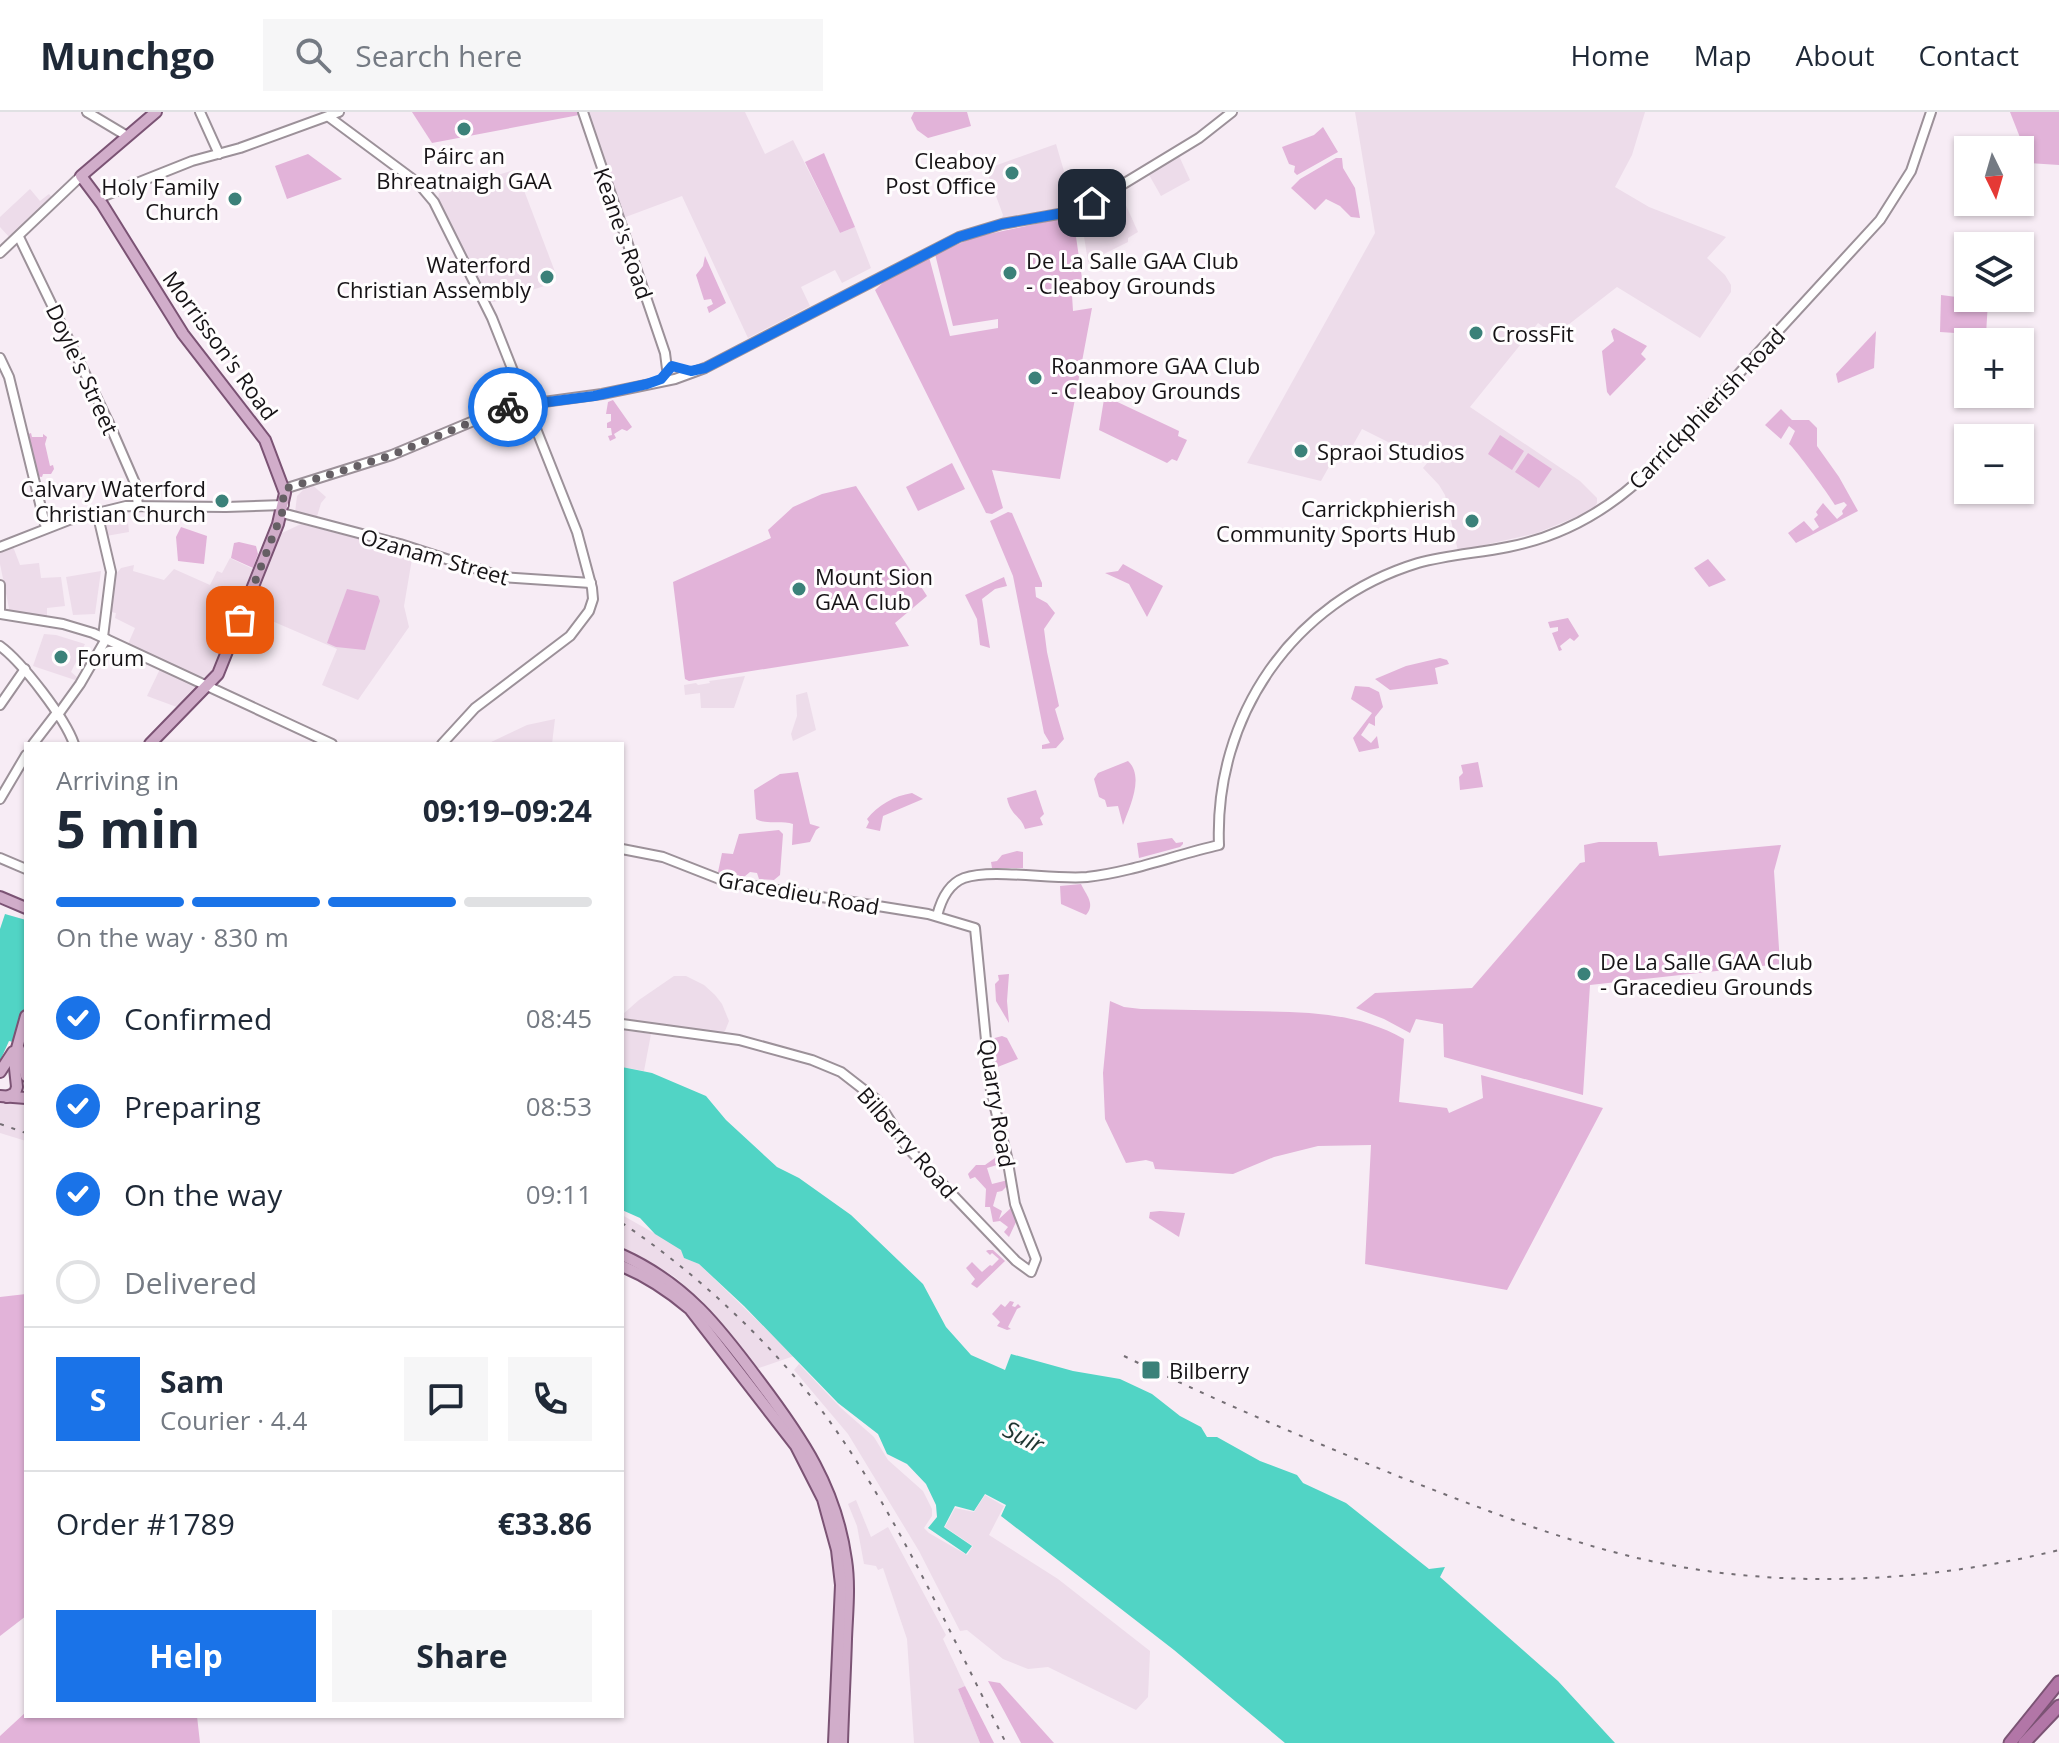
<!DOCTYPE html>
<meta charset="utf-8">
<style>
body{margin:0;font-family:"Open Sans",sans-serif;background:#f6f6f7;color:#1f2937;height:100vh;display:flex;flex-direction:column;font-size:30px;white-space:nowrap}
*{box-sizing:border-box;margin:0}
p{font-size:26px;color:#747a83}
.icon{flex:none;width:44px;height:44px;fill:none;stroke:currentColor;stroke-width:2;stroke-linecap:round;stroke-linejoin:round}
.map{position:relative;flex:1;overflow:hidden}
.details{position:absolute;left:24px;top:630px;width:600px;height:976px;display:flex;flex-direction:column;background:#fff;border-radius:0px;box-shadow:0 2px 6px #0004}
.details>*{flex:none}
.needle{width:52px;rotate:175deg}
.tools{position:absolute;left:1954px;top:24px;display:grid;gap:16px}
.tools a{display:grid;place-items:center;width:80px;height:80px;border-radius:0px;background:#fff;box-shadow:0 2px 6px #0004;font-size:40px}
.pin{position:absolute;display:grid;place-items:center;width:68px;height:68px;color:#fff;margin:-34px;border-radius:16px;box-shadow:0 4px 12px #0006}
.courier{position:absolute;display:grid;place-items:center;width:80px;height:80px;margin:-40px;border:6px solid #1a73e8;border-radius:50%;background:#fff;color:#222;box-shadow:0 2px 10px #0007}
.headline em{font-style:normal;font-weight:700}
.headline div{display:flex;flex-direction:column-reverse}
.headline{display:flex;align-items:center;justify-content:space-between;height:136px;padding:0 32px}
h1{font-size:52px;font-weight:700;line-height:60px}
.bar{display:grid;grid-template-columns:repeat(4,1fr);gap:12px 8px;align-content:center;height:96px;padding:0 32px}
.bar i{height:10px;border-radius:6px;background:#e0e1e3}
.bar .active{background:#1a73e8}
.bar p{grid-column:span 4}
.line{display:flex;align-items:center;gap:20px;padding:0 32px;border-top:2px solid #e0e1e3}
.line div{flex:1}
.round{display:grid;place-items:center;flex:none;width:84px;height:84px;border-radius:0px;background:#f6f6f7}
ol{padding:0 32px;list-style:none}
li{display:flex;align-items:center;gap:24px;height:88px}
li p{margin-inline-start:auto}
li .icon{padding:8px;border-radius:50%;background:#1a73e8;color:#fff;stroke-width:4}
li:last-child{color:#747a83}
li i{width:44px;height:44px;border:4px solid #e0e1e3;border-radius:50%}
.primary-button{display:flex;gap:16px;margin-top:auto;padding:16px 32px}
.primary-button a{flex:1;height:92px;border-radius:0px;background:#1a73e8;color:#fff;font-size:32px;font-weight:700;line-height:92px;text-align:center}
.primary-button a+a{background:#f6f6f7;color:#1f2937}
header{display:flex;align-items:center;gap:48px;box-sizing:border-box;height:112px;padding:0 40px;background:#fff;border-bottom:2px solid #e0e1e3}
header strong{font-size:38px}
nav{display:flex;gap:44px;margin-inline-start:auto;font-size:28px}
.search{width:560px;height:72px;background:#f6f6f7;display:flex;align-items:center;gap:20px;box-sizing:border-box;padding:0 28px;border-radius:0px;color:#747a83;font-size:30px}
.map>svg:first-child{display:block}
.built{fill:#eddcea}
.green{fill:#e2b3d9}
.water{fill:#51d4c5}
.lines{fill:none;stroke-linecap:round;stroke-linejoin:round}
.minor-casing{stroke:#9c9199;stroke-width:12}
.major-casing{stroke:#7b5374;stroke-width:14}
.highway-casing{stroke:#7b5374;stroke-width:15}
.minor{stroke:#fff;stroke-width:8}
.major{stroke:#d1adca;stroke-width:10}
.highway{stroke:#b276a7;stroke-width:11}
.rail{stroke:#746e74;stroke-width:2;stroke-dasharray:4 8;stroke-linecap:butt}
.done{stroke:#655f64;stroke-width:8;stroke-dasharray:0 14.4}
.route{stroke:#1a73e8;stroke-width:10}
.poi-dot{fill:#3b8179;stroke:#fffdfe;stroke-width:3}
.labels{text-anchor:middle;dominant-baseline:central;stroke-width:6;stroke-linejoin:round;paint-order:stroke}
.poi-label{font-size:22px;fill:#161316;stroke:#fffdfe;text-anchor:start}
.street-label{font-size:22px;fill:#161316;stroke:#fffdfe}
.water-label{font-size:24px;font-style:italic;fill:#1f3532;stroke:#fffdfe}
</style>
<header>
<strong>Munchgo</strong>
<div class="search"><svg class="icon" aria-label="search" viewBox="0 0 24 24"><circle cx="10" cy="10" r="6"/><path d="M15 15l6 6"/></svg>Search here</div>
<nav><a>Home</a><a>Map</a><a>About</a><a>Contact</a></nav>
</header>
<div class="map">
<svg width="2059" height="1631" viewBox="0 0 2059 1631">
<rect width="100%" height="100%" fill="#f7ecf5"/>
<g class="built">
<path d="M588 0H745L765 42 793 28 840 121 855 115 871 156 842 171 835 158 801 175 810 194 748 226 682 84 623 106Z"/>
<path d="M1355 0H1645L1632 43 1615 75 1649 95 1726 125 1707 146 1725 163 1731 173V180L1700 226 1617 175 1555 223 1538 211 1470 295 1580 369 1597 386V391L1593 398 1537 421 1458 439 1445 383 1439 373 1423 356 1428 350 1362 317 1353 333 1340 335 1321 369 1247 351 1375 121Z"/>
<path d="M1056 32 1074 93 1071 96 1001 108 1003 103 986 57Z"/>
<path d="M1179 44 1190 68 1161 84 1148 61Z"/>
<path d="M514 58 517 60 557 165 554 171 494 190 488 189 438 87 439 81Z"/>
<path d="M30 77 40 89 49 82 55 89 11 127 0 115V105Z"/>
<path d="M1120 80 1138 120 1128 126V130L1088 150 1081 105Z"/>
<path d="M310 371 326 385 321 391 316 408 295 401 297 384Z"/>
<path d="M127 399 129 420 106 424 101 405Z"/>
<path d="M301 412 413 441 404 494 409 515 358 588 322 573 337 537 251 500 280 422Z"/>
<path d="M12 432 20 453 39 451 41 466 61 465 65 494 47 496V506L10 501 0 452V437Z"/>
<path d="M230 446 257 459 212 564 198 565 128 532 135 516 115 506 116 501 111 500 116 462 121 456 134 453 133 459 164 468 174 457 210 473 217 459 222 461Z"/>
<path d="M101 459 95 502 73 503 66 465Z"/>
<path d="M44 522 56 523 85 532 71 560 78 566 75 568 33 554Z"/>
<path d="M160 557 196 574 198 581 182 597 147 584Z"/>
<path d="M745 564 734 596H701L700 581 685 583 684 573 696 571 698 573 710 571 709 569Z"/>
<path d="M807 580 816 618 793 629 791 622 797 604 796 583Z"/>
<path d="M555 607 552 632H487L527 613Z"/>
<path d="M674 864H686L704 873 715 883 722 892 729 909 725 919 720 922 622 910V903L639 888Z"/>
<path d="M622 918 651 922 644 959 622 955Z"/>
<path d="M0 989 26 990V1029L0 1021Z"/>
<path d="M622 1103 675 1133 682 1138 684 1146 699 1152 794 1244 756 1257 702 1189 675 1165 651 1151 622 1139Z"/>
<path d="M799 1252 841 1296 874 1325 888 1348 923 1379 932 1397V1404L924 1416 929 1421 967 1443 973 1434 945 1415 955 1396 974 1400 985 1383 1004 1394 989 1423 1058 1467 1150 1539 1148 1585 1136 1598 1048 1555 1028 1557 1003 1547 967 1518 960 1519 919 1439 848 1322 794 1258Z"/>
<path d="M856 1388 871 1425 888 1415 946 1523 943 1527 965 1574 958 1577 980 1631H914L907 1527 883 1456 878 1458 876 1454 864 1452 857 1414 848 1392Z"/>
</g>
<g class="green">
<path d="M412 0H578L579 3 432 31Z"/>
<path d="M914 0H967L971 14 928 26 917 18 911 6Z"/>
<path d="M2010 0H2059V53L2030 51Z"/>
<path d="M1323 15 1338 40 1297 63 1294 60 1295 54 1289 52 1282 35 1314 23Z"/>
<path d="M824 41 855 115 840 121 805 50Z"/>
<path d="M308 42 342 67 287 87 275 54Z"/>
<path d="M1336 46H1342L1343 56 1355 76 1360 106 1351 105 1340 94 1326 87 1315 98 1291 76 1300 67Z"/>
<path d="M1073 104 1084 180 1072 183 1073 199 1092 196 1060 367 992 358 1003 396 992 402 986 401 875 178 888 166 929 145 950 224 998 216V207L953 214 935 142 975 125Z"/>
<path d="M705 144 726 191 709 201 707 195 713 192 711 187 704 188 696 163 703 154Z"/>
<path d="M1941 183 1988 189 1986 223 1940 220Z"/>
<path d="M1614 216 1647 234 1641 242 1646 247 1610 284 1607 280 1602 239 1614 229 1611 219Z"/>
<path d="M1876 219 1874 256 1838 271 1836 262Z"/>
<path d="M1109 286 1179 319 1178 324 1187 328 1177 349 1172 347 1167 351 1099 318 1104 287Z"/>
<path d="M613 288 632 315 627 319 622 317 614 322 616 326 610 329 608 324 612 323 611 316H607V311L611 309V302H606L608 290Z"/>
<path d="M1781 297 1792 308H1809L1817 316V334L1839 365 1858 399 1796 431 1788 421 1804 409 1813 419 1819 415 1814 407 1818 403 1816 400 1823 391 1837 407 1843 402 1842 399 1847 393 1844 390 1835 393C1830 384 1794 335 1789 332L1795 319 1789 314 1781 327 1765 313Z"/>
<path d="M31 321 32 325H43V322L47 325 45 332 50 354 53 353 54 357 51 362H43L42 365 36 364 26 323Z"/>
<path d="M1500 323 1524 339 1512 358 1488 342Z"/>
<path d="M1528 341 1552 357 1539 376 1515 360Z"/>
<path d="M952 351 965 377 918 399 906 375Z"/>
<path d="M856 374 927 484 895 511 909 534 689 569 685 567 673 470 771 426 768 418 793 395 822 382Z"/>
<path d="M1008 400 1012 401 1042 471V475H1035L1036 485 1047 491 1055 501 1044 517 1047 540 1059 594 1055 597 1064 627 1056 636 1042 637V633L1050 631 1044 621 1013 464 990 409Z"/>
<path d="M181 415 207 424 204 452 178 449 176 425Z"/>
<path d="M239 430 256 434 258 442 253 456 231 446 234 431Z"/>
<path d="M1708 447 1726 468 1709 475 1694 456Z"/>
<path d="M1123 452 1163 474 1147 505 1129 472 1105 461 1118 459Z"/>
<path d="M1004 465 1007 474 995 477 982 487 990 536 980 533 977 507 965 483Z"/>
<path d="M347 477 378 484 380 489 365 538 336 535 327 531Z"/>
<path d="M1568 506 1579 524 1574 529 1570 526 1560 534 1562 538 1559 539 1552 521 1558 519V515L1550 516 1548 510Z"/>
<path d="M1440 546 1447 548 1449 552 1435 556 1438 572 1390 578 1375 567 1406 554Z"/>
<path d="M1355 574 1369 575 1379 580 1383 595 1375 605V614L1369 611 1361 623 1371 631 1377 624 1379 636 1359 640 1353 626 1372 601 1351 587Z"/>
<path d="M1128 649C1145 665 1129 696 1123 713L1118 694 1107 695 1105 688 1099 685 1094 667 1098 661Z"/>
<path d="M1478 650 1483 675 1460 678 1459 665 1463 661 1461 653Z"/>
<path d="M798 660 810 712 820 715 816 718 810 730 792 733 793 712C781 708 766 713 756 707L754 678 780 662Z"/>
<path d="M1036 678 1044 702 1040 706 1043 713 1025 717C1021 703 1011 705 1007 686Z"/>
<path d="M912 681 923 687 883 704 880 719 866 716 869 710 867 707C878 693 894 684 912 681Z"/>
<path d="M779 718 783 722 780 763 774 768 759 767 757 761 750 760 744 765 718 760 722 741 733 742 739 722Z"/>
<path d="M1172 726 1176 731 1183 730V732L1180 735 1139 746 1137 731Z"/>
<path d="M1599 730H1657L1659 744 1781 733 1774 759 1780 852 1590 873 1583 983 1444 945 1443 912 1416 907 1410 921 1384 907 1356 896 1375 881 1472 876 1580 751 1585 750 1584 733Z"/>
<path d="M1017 739 1023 740V756H992L991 750 997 749 1002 743Z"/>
<path d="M1081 772C1086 783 1096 792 1086 803L1061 792 1060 774Z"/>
<path d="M1009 862 1007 889 1009 911 996 889 995 872 999 868 998 863Z"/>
<path d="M1110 889 1124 895 1141 897C1176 898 1212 898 1247 899 1303 900 1355 899 1404 927L1399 990 1447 996 1449 1001 1483 986 1481 963 1603 996 1507 1178 1365 1152 1371 1033 1318 1034 1274 1045 1233 1062 1155 1057 1153 1050 1146 1048 1126 1051 1105 1007 1103 961Z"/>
<path d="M1002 924 1007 926 1018 947 995 956 991 927Z"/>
<path d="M1002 1041 1005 1059 997 1053 987 1056 992 1072 1008 1068V1073L1002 1079 997 1080 993 1094 1002 1099 999 1107 1012 1095 1016 1110 1009 1125 1004 1120 1008 1115 1000 1109 993 1110 990 1095H985L986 1077 975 1065 970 1067 968 1062 976 1053H985Z"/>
<path d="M1160 1099 1185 1101 1179 1125 1149 1106 1150 1100Z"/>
<path d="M988 1138H993L1005 1149 977 1176 971 1172 975 1167 966 1156 972 1150 982 1160 990 1153 992 1154 999 1147 992 1141 990 1143 986 1139Z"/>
<path d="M26 1182V1504L0 1524V1185Z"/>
<path d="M1010 1189 1014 1190 1012 1194 1015 1195 1018 1192 1021 1195 1017 1197 1008 1215 1011 1217 1007 1218 997 1214 1000 1210 992 1202 1001 1192 1005 1195Z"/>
<path d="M988 1569 1000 1571 1054 1631H1021Z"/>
<path d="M965 1574 994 1631H980L958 1577Z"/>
<path d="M26 1600V1604H197L200 1631H0V1624Z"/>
</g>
<g class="water">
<path d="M5 802 26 808V933L9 929 0 949V817Z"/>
<path d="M622 955 652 961 706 984 726 1008 777 1055 799 1066 851 1103 923 1172 946 1215 971 1243 1005 1258 1011 1242 1073 1259 1120 1267 1152 1282 1180 1304 1201 1315 1207 1325H1217L1260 1349 1297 1363 1303 1371 1346 1391 1429 1457 1445 1455 1440 1465 1558 1569 1615 1631H1285L1174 1538 1001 1404 1006 1393 985 1382 974 1399 955 1394 944 1415 972 1434 966 1442 928 1416 937 1405 936 1393 926 1372 907 1352 887 1342 878 1322 838 1291 744 1194 699 1152 684 1146 681 1138 655 1122 640 1106 622 1098Z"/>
</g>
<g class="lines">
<defs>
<g id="minor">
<path d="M87 0 127 24"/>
<path d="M200 0 219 42"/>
<path d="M583 0 665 241 667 257"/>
<path d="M329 5 418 71 434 90 492 206 577 420 592 476 593 487 589 499 570 524 475 596 442 632"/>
<path d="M99 86 192 49 240 36 339 0"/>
<path d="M19 125 108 309 135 371 138 393"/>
<path d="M0 141 81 64"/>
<path d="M0 246 9 265 46 416"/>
<path d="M284 377 392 343 507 295 602 282 675 267 705 256 959 125 1002 112 1070 100 1087 94 1199 26 1232 0"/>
<path d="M97 400 111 460 103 525"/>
<path d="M282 401 400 432 502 465 591 471"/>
<path d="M0 435 69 408 126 394 226 395 284 393"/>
<path d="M0 473V500"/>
<path d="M0 502 63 512 93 521 332 632"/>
<path d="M0 534C22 550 65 606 74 632"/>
<path d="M99 545 109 539 128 538"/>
<path d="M0 593 25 557"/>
<path d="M57 604 80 572 106 527"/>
<path d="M33 632 56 602"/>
<path d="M0 687 26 643"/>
<path d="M622 737 663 745 727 770 928 802 975 816 991 979 1007 1045 1015 1092 1036 1147 1031 1160 1016 1149 906 1034 877 988 841 960 812 948 739 928 622 912"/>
<path d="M0 746 26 757"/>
<path d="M937 804C941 788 948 772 964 766 992 756 1053 768 1087 765 1132 760 1175 743 1219 733 1214 604 1293 489 1418 451 1447 443 1478 441 1508 435 1565 424 1614 395 1655 353L1880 108 1911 59 1931 0"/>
</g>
<g id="major">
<path d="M150 632 218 562 278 412 285 381 265 328 183 222 102 92 81 64 156 0"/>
<path d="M0 785 26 796"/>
<path d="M19 937 26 964"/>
<path d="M0 960 13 940"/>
<path d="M0 984 26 986"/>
<path d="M7 985 15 981 17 975 14 947 26 904"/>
<path d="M622 1143C686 1172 719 1215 759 1269 802 1326 836 1375 846 1448 850 1474 847 1501 846 1527 845 1562 843 1596 842 1631"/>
<path d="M622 1154C648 1165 669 1179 690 1197L796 1334 823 1387 837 1438 841 1473 834 1631"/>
</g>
<g id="highway">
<path d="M2010 1631 2059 1570"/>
<path d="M2024 1631 2059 1594"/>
</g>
</defs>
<use href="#minor" class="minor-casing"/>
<use href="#major" class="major-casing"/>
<use href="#highway" class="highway-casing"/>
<use href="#minor" class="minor"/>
<use href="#major" class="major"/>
<use href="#highway" class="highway"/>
<g class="rail">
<path d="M0 1012 26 1021"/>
<path d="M622 1111C697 1161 775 1234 828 1307 900 1407 950 1522 1006 1631"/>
<path d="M1124 1244C1214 1288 1307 1327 1400 1365 1481 1396 1561 1429 1646 1448 1781 1478 1925 1471 2059 1438"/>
</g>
</g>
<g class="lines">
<path class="done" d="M240 508 282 401 284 377 392 343 508 295"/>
<path class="route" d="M508 295 594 284 647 272 661 267 672 254 691 259 705 256 959 125 1002 112 1074 99 1092 91"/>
</g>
<g class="poi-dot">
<circle cx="464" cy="17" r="8"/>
<circle cx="1012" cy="61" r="8"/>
<circle cx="235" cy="87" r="8"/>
<circle cx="1010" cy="161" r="8"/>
<circle cx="547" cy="165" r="8"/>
<circle cx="1476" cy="221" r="8"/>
<circle cx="1035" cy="266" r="8"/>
<circle cx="1301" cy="339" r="8"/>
<circle cx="222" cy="389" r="8"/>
<circle cx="1472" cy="409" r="8"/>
<circle cx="799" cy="477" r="8"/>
<circle cx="61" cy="545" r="8"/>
<circle cx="1584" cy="862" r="8"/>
<rect x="1141" y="1248" width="20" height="20" rx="4"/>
</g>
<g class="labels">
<g class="poi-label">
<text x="464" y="43" text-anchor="middle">Páirc an<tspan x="464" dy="25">Bhreatnaigh GAA</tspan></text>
<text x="996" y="48" text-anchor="end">Cleaboy<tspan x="996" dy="25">Post Office</tspan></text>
<text x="219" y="74" text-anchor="end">Holy Family<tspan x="219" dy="25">Church</tspan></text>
<text x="1026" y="148">De La Salle GAA Club<tspan x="1026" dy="25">- Cleaboy Grounds</tspan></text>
<text x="531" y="152" text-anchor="end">Waterford<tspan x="531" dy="25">Christian Assembly</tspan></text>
<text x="1492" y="221">CrossFit</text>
<text x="1051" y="253">Roanmore GAA Club<tspan x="1051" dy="25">- Cleaboy Grounds</tspan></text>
<text x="1317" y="339">Spraoi Studios</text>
<text x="206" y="376" text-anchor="end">Calvary Waterford<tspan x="206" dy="25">Christian Church</tspan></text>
<text x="1456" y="396" text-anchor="end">Carrickphierish<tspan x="1456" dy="25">Community Sports Hub</tspan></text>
<text x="815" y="464">Mount Sion<tspan x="815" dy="25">GAA Club</tspan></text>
<text x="77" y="545">Forum</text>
<text x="1600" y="849">De La Salle GAA Club<tspan x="1600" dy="25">- Gracedieu Grounds</tspan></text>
<text x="1169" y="1258">Bilberry</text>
</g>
<g class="street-label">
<text transform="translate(624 121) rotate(71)">Keane's Road</text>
<text transform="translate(221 233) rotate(54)">Morrisson's Road</text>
<text transform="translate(83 257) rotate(65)">Doyle's Street</text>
<text transform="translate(1706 296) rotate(-46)">Carrickphierish Road</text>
<text transform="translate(435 444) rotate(16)">Ozanam Street</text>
<text transform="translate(799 780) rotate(10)">Gracedieu Road</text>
<text transform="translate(998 991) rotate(81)">Quarry Road</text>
<text transform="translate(908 1030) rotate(49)">Bilberry Road</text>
</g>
<g class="water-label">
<text transform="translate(1024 1324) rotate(27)">Suir</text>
</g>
</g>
</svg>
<div class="tools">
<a><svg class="needle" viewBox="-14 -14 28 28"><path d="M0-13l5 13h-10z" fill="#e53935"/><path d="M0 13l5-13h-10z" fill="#747a83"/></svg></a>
<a><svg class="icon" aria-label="layers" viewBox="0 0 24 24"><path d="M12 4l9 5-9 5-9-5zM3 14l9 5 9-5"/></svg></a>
<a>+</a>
<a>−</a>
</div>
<div class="pin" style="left:240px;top:508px;background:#ea580c"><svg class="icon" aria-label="bag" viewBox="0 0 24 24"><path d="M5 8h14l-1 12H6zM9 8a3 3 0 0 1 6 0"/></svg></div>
<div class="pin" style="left:1092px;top:91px;background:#1f2937"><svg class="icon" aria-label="home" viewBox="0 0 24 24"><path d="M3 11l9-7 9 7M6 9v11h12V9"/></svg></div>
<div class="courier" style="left:508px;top:295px"><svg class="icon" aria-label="bike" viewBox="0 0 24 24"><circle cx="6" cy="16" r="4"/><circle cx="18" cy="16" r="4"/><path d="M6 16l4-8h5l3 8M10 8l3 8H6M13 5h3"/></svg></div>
<section class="details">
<div class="headline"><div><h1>5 min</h1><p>Arriving in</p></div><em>09:19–09:24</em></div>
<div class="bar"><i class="active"></i><i class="active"></i><i class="active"></i><i></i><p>On the way · 830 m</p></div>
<ol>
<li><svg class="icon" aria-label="check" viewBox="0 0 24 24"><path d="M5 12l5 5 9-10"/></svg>Confirmed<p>08:45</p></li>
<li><svg class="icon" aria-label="check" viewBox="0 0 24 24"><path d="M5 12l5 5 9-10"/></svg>Preparing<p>08:53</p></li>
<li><svg class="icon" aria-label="check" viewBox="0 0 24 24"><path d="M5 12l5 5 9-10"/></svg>On the way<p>09:11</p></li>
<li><i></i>Delivered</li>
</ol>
<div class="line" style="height:144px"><b class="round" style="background:#1a73e8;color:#fff">S</b><div><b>Sam</b><p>Courier · 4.4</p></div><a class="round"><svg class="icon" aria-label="chat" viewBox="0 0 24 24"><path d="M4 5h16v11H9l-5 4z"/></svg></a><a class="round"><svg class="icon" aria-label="phone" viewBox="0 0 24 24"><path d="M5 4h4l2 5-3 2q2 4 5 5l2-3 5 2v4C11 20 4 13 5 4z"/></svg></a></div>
<div class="line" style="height:104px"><div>Order #1789</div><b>€33.86</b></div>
<div class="primary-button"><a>Help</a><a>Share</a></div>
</section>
</div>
